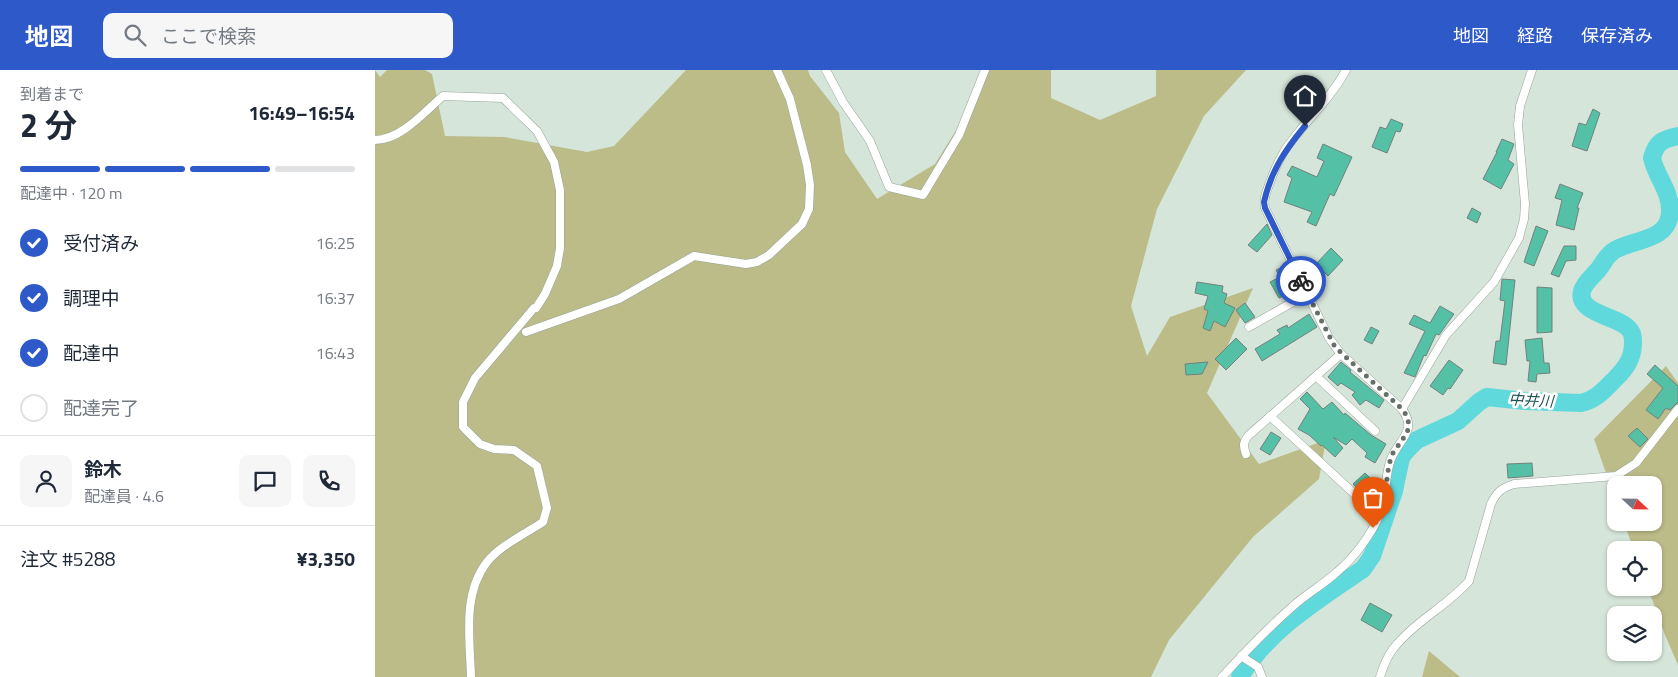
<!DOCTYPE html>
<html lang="ja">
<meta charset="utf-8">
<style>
body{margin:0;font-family:"Titillium Web","Noto Sans JP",sans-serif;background:#f6f6f7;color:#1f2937;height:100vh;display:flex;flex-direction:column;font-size:19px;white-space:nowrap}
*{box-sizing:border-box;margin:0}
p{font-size:16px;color:#747a83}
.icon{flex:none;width:28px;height:28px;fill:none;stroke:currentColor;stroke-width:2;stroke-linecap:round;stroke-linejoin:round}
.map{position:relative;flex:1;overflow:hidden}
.panel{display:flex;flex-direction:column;background:#fff;width:375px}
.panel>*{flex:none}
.needle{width:32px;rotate:112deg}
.fabs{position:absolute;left:1232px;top:406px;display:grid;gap:10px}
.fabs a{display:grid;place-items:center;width:55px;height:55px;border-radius:10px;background:#fff;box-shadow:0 1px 4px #0004;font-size:25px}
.pin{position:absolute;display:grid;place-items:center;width:42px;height:42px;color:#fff;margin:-51px -21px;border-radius:50% 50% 50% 0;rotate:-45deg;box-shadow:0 0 5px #0007}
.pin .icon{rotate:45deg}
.courier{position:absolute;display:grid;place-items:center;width:50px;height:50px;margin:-25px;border:4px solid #2e59c8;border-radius:50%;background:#fff;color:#222;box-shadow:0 1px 6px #0007}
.summary em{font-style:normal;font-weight:700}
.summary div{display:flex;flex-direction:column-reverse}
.summary{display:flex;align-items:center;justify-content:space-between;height:85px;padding:0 20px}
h1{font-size:32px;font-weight:700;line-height:38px}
.bar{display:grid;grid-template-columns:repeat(4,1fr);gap:8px 5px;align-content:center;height:60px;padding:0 20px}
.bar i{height:6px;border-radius:4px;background:#e0e1e3}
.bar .current{background:#2e59c8}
.bar p{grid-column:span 4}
.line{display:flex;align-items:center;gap:12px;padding:0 20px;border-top:1px solid #e0e1e3}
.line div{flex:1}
.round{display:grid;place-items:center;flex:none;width:52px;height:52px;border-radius:10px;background:#f6f6f7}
ol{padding:0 20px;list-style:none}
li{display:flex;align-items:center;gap:15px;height:55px}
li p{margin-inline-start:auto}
li .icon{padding:5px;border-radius:50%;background:#2e59c8;color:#fff;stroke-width:4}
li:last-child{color:#747a83}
li i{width:28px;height:28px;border:2px solid #e0e1e3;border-radius:50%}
header{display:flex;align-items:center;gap:30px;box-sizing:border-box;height:70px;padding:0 25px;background:#2e59c8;color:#fff}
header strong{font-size:24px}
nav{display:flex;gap:28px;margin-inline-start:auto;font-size:18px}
.search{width:350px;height:45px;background:#f6f6f7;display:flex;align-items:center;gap:12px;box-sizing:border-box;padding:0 18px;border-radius:10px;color:#747a83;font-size:19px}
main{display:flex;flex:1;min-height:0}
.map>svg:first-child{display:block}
.green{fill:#bcbc89}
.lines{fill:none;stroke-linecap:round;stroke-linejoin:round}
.river{stroke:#60d9dc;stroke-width:18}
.building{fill:#54c0a6;stroke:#71827d}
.minor-casing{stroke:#97a59a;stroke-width:9}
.minor{stroke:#fff;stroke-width:8}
.done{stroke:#666f68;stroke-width:5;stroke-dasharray:0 9}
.route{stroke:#2e59c8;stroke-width:6}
.labels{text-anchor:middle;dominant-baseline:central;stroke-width:5;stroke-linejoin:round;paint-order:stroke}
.water-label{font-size:15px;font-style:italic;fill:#1f5455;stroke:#fff}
</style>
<header>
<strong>地図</strong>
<div class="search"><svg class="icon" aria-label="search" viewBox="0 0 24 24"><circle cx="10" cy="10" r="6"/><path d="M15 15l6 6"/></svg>ここで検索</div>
<nav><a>地図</a><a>経路</a><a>保存済み</a></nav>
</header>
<main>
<section class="panel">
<div class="summary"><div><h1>2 分</h1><p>到着まで</p></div><em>16:49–16:54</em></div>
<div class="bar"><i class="current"></i><i class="current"></i><i class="current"></i><i></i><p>配達中 · 120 m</p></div>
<ol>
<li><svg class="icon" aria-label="check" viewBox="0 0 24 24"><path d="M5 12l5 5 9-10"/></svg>受付済み<p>16:25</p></li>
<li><svg class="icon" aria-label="check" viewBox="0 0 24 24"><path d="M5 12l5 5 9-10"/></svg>調理中<p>16:37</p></li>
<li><svg class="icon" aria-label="check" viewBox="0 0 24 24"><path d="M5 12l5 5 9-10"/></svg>配達中<p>16:43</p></li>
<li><i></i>配達完了</li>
</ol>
<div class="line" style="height:90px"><a class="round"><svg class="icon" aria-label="person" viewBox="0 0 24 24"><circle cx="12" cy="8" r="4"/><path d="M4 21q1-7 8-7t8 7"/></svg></a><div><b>鈴木</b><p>配達員 · 4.6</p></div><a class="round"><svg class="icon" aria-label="chat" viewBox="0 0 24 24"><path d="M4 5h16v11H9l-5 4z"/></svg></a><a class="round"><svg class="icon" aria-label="phone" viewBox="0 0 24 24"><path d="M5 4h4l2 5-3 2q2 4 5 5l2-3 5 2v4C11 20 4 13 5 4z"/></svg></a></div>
<div class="line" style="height:65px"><div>注文 #5288</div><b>¥3,350</b></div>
</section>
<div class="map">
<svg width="1303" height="607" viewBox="0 0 1303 607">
<rect width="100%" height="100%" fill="#d6e5d9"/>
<g class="green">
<path d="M0 0 5 7 12 0H50L57 4 70 66 129 67 212 82 239 76 311 0H433L435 6 464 43 470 82 502 129 560 94 600 30 607 0H676V28L725 50 781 26V0H871L829 46 782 139 756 236 772 286 795 247 878 218 832 323 884 394 951 370 944 409 878 467 794 570 776 607H0Z"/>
<path d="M1291 296 1303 313V595L1290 565 1273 518H1279V480H1259L1249 453 1279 452V415H1241V431L1219 369Z"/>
<path d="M1054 581 1085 607H1047Z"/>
</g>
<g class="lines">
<path class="river" d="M865 607C894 559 943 530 988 499L997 486 1019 421 1026 388 1030 382 1042 370 1083 351 1104 332 1112 327 1150 331 1206 333C1221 330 1229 320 1240 309 1250 299 1258 289 1258 273 1258 268 1258 263 1254 259 1244 246 1201 244 1207 221 1209 213 1218 206 1223 200 1229 193 1231 185 1240 180 1259 169 1294 171 1295 142 1296 121 1281 107 1277 88 1281 72 1288 69 1303 66"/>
</g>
<g class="building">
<path d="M1218 39 1225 43 1212 81 1197 76 1204 53 1211 55Z"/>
<path d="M1016 49 1028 54 1025 62 1021 61 1012 83 997 77 1005 57 1011 59Z"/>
<path d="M1127 69 1139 74 1133 90 1139 94 1126 119 1108 109 1122 82H1121Z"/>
<path d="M948 74 977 87 959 126 955 124 941 156 932 152 937 142 909 132 917 108 912 105 917 96 942 107 949 91 942 88Z"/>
<path d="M1185 114 1208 123 1202 138H1204L1199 160 1181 155 1187 130 1180 128Z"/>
<path d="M1097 138 1106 143 1102 153 1092 148Z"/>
<path d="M892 154 897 165 882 182 873 175Z"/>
<path d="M1161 156 1173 161 1159 196 1149 192Z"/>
<path d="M1189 176H1201V190L1191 191 1184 207 1176 204Z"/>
<path d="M956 178 968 190 953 206 941 194Z"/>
<path d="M912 195 923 219 904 228 895 212 905 207 901 200Z"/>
<path d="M1127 209 1140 210 1131 295 1118 293 1121 271H1125L1130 231 1125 230Z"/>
<path d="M822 212 848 216 847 222 852 224 849 233 860 238 850 257 839 251 835 261 828 258 833 241 829 239 833 226 820 223Z"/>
<path d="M1162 217 1177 218V262L1162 263Z"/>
<path d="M870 233 880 247 870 253 861 240Z"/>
<path d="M1065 236 1079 244 1064 265 1061 264 1051 286 1049 285 1040 307 1029 303 1050 261 1034 254 1039 245 1055 253Z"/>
<path d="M934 244 942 257 887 291 880 279 905 264 902 260 912 255 913 258Z"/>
<path d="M996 257 1004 261 997 274 989 270Z"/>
<path d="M861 268 872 279 851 300 840 289Z"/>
<path d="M1167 268 1169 293H1174L1175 303 1162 304 1161 312 1153 311 1155 291H1152L1150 270Z"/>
<path d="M1074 290 1088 300 1075 319 1073 318 1068 325 1055 316Z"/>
<path d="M833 292 827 304 811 305 810 294Z"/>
<path d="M966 292 976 300 975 302 1009 330 1004 338 991 330 985 335 977 325 980 322 966 313 963 316 953 307Z"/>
<path d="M1280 295 1303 316V332L1295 340 1291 338 1283 349 1271 340 1288 318 1272 304Z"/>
<path d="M932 322 948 339 957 332 969 345 970 343 996 365 1011 374 1000 393 990 387 992 383 977 369 971 375 958 367 968 378 960 387 947 375 946 376 934 365 923 359 935 339 925 329Z"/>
<path d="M1262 358 1273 369 1265 377 1253 366Z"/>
<path d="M896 362 906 368 895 385 885 379Z"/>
<path d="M1157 393 1158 406 1133 408 1132 394Z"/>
<path d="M990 403 997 410 985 421 978 414Z"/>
<path d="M995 533 1017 545 1007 562 986 550Z"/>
</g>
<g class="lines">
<defs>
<g id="minor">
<path d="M451 0 468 32 495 71 514 117 548 125 584 65 610 0"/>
<path d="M0 70C26 70 49 42 68 26L128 28 162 61 179 92 185 120V178L182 196 170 224 161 238H159L100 308 88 332V357L105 374 119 379 139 380 162 396 172 438 168 452C150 464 126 475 112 492 87 524 95 569 96 607"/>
<path d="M874 257 932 224"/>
<path d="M151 262 244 229 319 186 371 194 382 192 394 185 427 154 434 139 435 115 432 95 415 29 402 0"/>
<path d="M941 306 1000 361"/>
<path d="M1027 339 1071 265 1119 212 1144 168 1149 149 1150 134 1143 55 1145 36 1157 0"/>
<path d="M895 346 985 429"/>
<path d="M871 384C868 376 868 373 873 366L966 284"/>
<path d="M866 586 883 597 887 607"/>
<path d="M847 607C869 583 892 559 917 537 931 524 948 515 962 502 979 488 996 465 1005 444 1012 426 1009 407 1016 389 1024 369 1043 361 1027 339L966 284 954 268 890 138C888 128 892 121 895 112 899 101 904 90 910 80 929 52 955 30 971 0"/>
<path d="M1005 607C1008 597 1012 587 1018 579 1039 552 1072 536 1094 511L1116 434C1121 423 1126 418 1139 414L1241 406 1261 393 1303 339"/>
</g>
</defs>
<use href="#minor" class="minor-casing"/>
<use href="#minor" class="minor"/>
</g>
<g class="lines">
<path class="done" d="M926 211 960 277 1027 339 1032 346 1034 355 1032 363 1018 383 1014 394 1009 432 998 458"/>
<path class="route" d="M926 211 890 138 889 132C896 101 910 80 930 56"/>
</g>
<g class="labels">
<g class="water-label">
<text transform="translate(1156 330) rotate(3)">中井川</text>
</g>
</g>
</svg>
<div class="fabs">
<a><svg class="needle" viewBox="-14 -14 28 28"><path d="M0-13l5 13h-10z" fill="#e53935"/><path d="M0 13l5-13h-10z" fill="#747a83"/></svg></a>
<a><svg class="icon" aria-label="locate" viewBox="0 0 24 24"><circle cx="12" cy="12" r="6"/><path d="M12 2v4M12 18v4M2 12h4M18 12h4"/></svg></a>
<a><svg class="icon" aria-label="layers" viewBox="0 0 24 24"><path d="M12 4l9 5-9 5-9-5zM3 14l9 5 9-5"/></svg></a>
</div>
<div class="pin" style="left:998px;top:458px;background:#ea580c"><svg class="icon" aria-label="bag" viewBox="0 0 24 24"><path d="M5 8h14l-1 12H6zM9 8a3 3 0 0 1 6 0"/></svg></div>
<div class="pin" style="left:930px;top:56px;background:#1f2937"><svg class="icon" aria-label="home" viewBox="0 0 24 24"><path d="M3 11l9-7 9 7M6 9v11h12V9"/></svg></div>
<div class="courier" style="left:926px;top:211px"><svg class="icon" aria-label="bike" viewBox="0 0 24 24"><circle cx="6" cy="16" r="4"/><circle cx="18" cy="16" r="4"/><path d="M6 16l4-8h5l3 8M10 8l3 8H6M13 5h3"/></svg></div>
</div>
</main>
